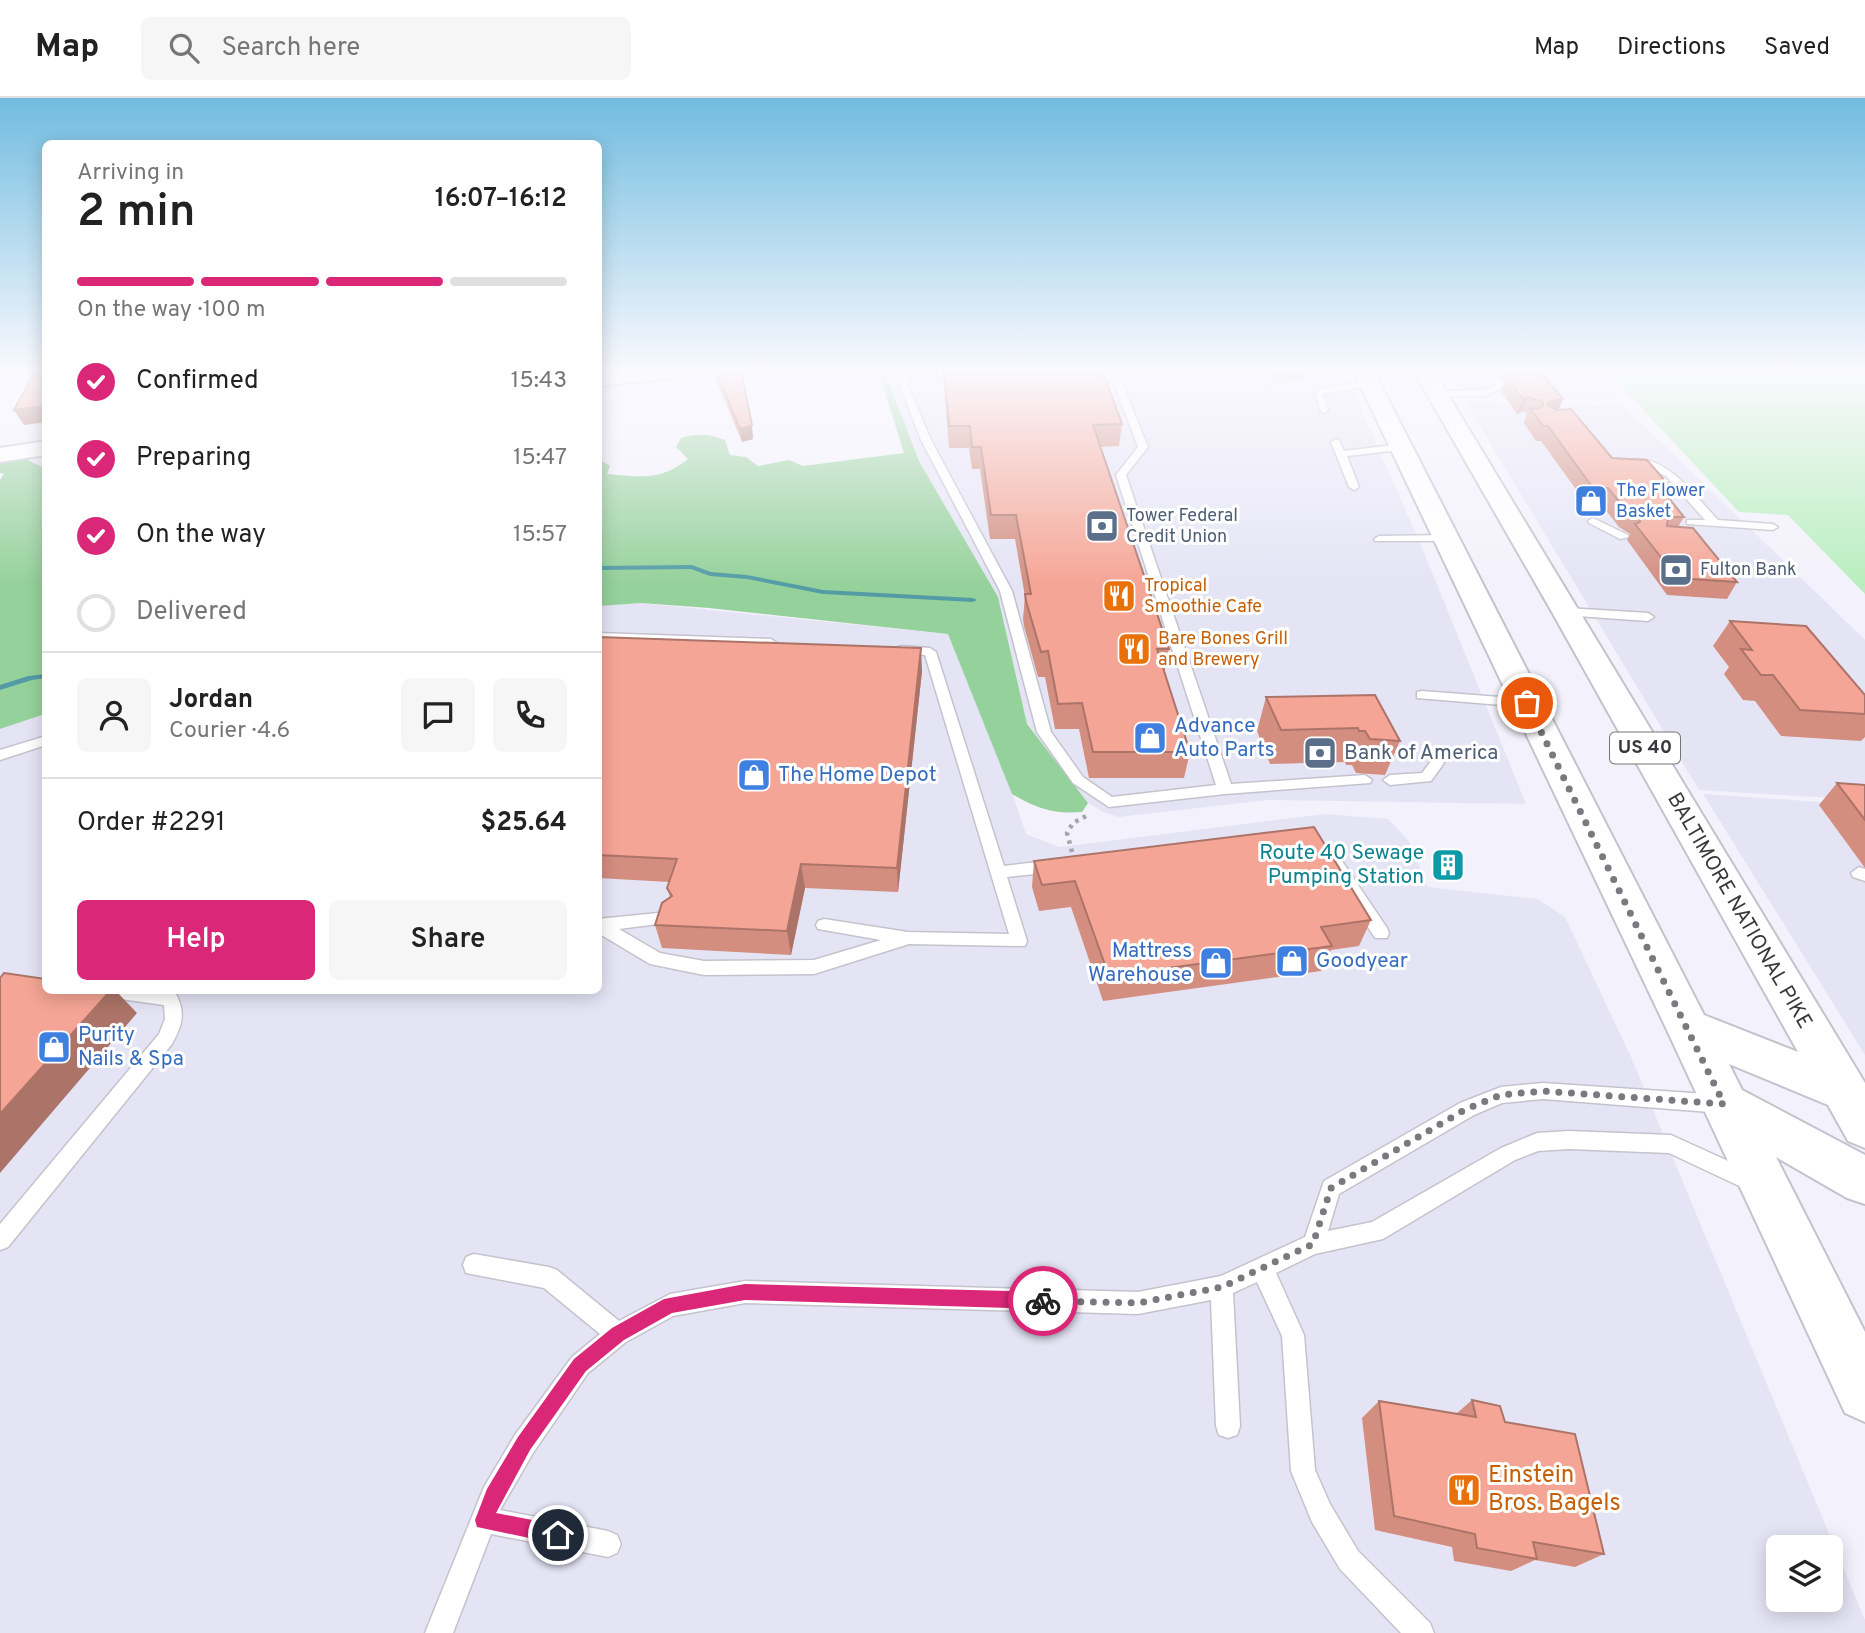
<!DOCTYPE html>
<meta charset="utf-8">
<style>
body{margin:0;font-family:Overpass,sans-serif;background:#f6f6f6;color:#222;height:100vh;display:flex;flex-direction:column;font-size:26px;white-space:nowrap}
*{box-sizing:border-box;margin:0}
p{font-size:23px;color:#767676}
.icon{flex:none;width:38px;height:38px;fill:none;stroke:currentColor;stroke-width:2;stroke-linecap:round;stroke-linejoin:round}
.map{position:relative;flex:1;overflow:hidden}
.sheet{position:absolute;left:42px;top:42px;width:560px;height:854px;display:flex;flex-direction:column;background:#fff;border-radius:10px;box-shadow:0 4px 18px #0003}
.sheet>*{flex:none}
.fabs{position:absolute;left:1766px;top:1437px;display:grid;gap:14px}
.fabs a{display:grid;place-items:center;width:77px;height:77px;border-radius:10px;background:#fff;box-shadow:0 4px 18px #0003;font-size:35px}
.pin{position:absolute;display:grid;place-items:center;width:60px;height:60px;color:#fff;margin:-30px;border:4px solid #fff;border-radius:50%;box-shadow:0 2px 7px #0007}
.courier{position:absolute;display:grid;place-items:center;width:70px;height:70px;margin:-35px;border:5px solid #db2777;border-radius:50%;background:#fff;color:#222;box-shadow:0 2px 9px #0007}
.summary em{font-style:normal;font-weight:600}
.summary div{display:flex;flex-direction:column-reverse}
.summary{display:flex;align-items:center;justify-content:space-between;height:119px;padding:0 35px}
h1{font-size:46px;font-weight:600;line-height:52px}
.bar{display:grid;grid-template-columns:repeat(4,1fr);gap:10px 7px;align-content:center;height:84px;padding:0 35px}
.bar i{height:9px;border-radius:5px;background:#e0e0e0}
.bar .selected{background:#db2777}
.bar p{grid-column:span 4}
.line{display:flex;align-items:center;gap:18px;padding:0 35px;border-top:2px solid #e0e0e0}
.line div{flex:1}
.round{display:grid;place-items:center;flex:none;width:74px;height:74px;border-radius:10px;background:#f6f6f6}
ol{padding:0 35px;list-style:none}
li{display:flex;align-items:center;gap:21px;height:77px}
li p{margin-inline-start:auto}
li .icon{padding:7px;border-radius:50%;background:#db2777;color:#fff;stroke-width:4}
li:last-child{color:#767676}
li i{width:38px;height:38px;border:4px solid #e0e0e0;border-radius:50%}
.primary-button{display:flex;gap:14px;margin-top:auto;padding:14px 35px}
.primary-button a{flex:1;height:80px;border-radius:10px;background:#db2777;color:#fff;font-size:28px;font-weight:600;line-height:80px;text-align:center}
.primary-button a+a{background:#f6f6f6;color:#222}
header{display:flex;align-items:center;gap:42px;box-sizing:border-box;height:98px;padding:0 35px;background:#fff;border-bottom:2px solid #e0e0e0}
header strong{font-size:33px}
nav{display:flex;gap:38px;margin-inline-start:auto;font-size:24px}
.search{width:490px;height:63px;background:#f6f6f6;display:flex;align-items:center;gap:18px;box-sizing:border-box;padding:0 24px;border-radius:10px;color:#767676;font-size:26px}
.map>svg:first-child{display:block}
.built{fill:#e5e4f5;fill-rule:evenodd}
.green{fill:#b8eebd}
.forest{fill:#95d19b}
.lines{fill:none;stroke-linecap:round;stroke-linejoin:round}
.stream{fill:#539ca5;fill-rule:evenodd}
.lane-casing{stroke:#c4c3cd;stroke-width:3}
.secondary-casing{stroke:#c4c3cd;stroke-width:4}
.primary-casing{stroke:#c4c3cd;stroke-width:4}
.path{stroke:#a4a4ab;stroke-width:4.5;stroke-dasharray:3.5 5;stroke-linecap:butt}
.lane{fill:#fff;fill-rule:evenodd}
.secondary{fill:#fff;fill-rule:evenodd}
.primary{fill:#fff;fill-rule:evenodd}
.wall{fill:#d38e80}
.shaded-wall{fill:#ac7468}
.building{fill:#f5a595;stroke:#ac7468;stroke-width:2}
.route{fill:#db2777}
.done{stroke:#79797f;stroke-width:7;stroke-dasharray:0 12.6}
.labels{text-anchor:middle;dominant-baseline:central;stroke-width:6;stroke-linejoin:round;paint-order:stroke}
.far-shop-label{font-size:18px;fill:#366cbe;stroke:#fff;text-anchor:start}
.far-service-label{font-size:18px;fill:#4e5e75;stroke:#fff;text-anchor:start}
.far-food-label{font-size:18px;fill:#c56008;stroke:#fff;text-anchor:start}
.shield{fill:#fff;stroke:#747476;stroke-width:2}
.shield-label{font-size:19px;font-weight:bold;fill:#38383b}
.shop-label{font-size:21px;fill:#366cbe;stroke:#fff;text-anchor:start}
.service-label{font-size:21px;fill:#4e5e75;stroke:#fff;text-anchor:start}
.culture-label{font-size:21px;fill:#0d838f;stroke:#fff;text-anchor:end}
.street-label{font-size:21px;fill:#38383b;stroke:#fff}
.near-food-label{font-size:24px;fill:#c56008;stroke:#fff;text-anchor:start}
</style>
<header>
<strong>Map</strong>
<div class="search"><svg class="icon" aria-label="search" viewBox="0 0 24 24"><circle cx="10" cy="10" r="6"/><path d="M15 15l6 6"/></svg>Search here</div>
<nav><a>Map</a><a>Directions</a><a>Saved</a></nav>
</header>
<div class="map">
<svg width="1865" height="1535" viewBox="0 0 1865 1535">
<rect width="100%" height="100%" fill="#f3f2fc"/>
<g class="built">
<path d="M884 272H1344L1423 452 1526 706 1268 702 1119 719 1103 714 1088 705 1027 626 998 499 919 363Z"/>
<path d="M1444 272H1598L1621 301 1464 298Z"/>
<path d="M1465 303 1625 309 1865 542V702L1699 692Z"/>
<path d="M641 505 948 536 1001 662 1026 736 1059 749 1325 716 1388 721 1409 743 1428 789 1538 801 1565 819 1631 959 1865 1522V1535H0V631L45 616 46 892H598L599 508ZM1778 1449H1830V1502H1778Z"/>
<path d="M1703 696 1865 707V957Z"/>
</g>
<path class="green" d="M1606 272H1865V496L1788 417 1739 414Z"/>
<g class="forest">
<path d="M878 272H884L919 363 998 499 1027 626 1088 705 1082 714C1052 716 1038 711 1012 696L948 536 709 510 641 505 599 508V361L610 368 607 376C641 379 661 383 688 361L676 349 681 340C697 335 709 336 725 342L730 357 746 359 758 368 789 362 803 368 904 355Z"/>
<path d="M0 361H25L45 370V616L0 631V382L4 376 0 375Z"/>
</g>
<g class="lines">
<g class="stream">
<path d="M692 467 711 474 747 477 823 492 973 500 977 502 973 504 823 496 747 481 710 478 691 471 598 472V468Z"/>
<path d="M46 576V580L32 582 0 592V587L28 578Z"/>
</g>
<defs>
<g id="lane">
<path d="M907 272H915L907 285 931 342 1012 493 1051 634 1083 679 1112 699 1216 687 1116 377 1138 349 1109 272H1117L1148 349 1126 377 1231 686 1365 677 1372 682 1370 685 1225 696 1109 709 1073 685 1037 634 1000 493 921 342 899 285Z"/>
<path d="M1452 272H1471L1476 277 1472 280 1465 275 1426 281 1422 278Z"/>
<path d="M1497 279 1506 287 1486 298 1437 299 1433 296 1437 293 1484 292 1497 286 1493 282Z"/>
<path d="M1370 282 1374 285 1373 287 1323 296 1328 312 1324 315 1320 312 1315 292Z"/>
<path d="M1336 341 1339 342 1344 353 1401 346 1406 349 1401 352 1347 358 1359 389 1354 392 1349 389 1331 344Z"/>
<path d="M1634 361C1669 359 1696 399 1718 422L1773 426 1778 429 1773 432 1687 426V422H1705L1666 378 1634 365Z"/>
<path d="M1593 420 1628 437 1629 439 1620 441 1589 425 1588 423Z"/>
<path d="M1379 438 1446 437 1451 440 1446 443H1375L1374 441Z"/>
<path d="M1567 510 1648 515 1654 519 1648 523 1563 517 1561 514Z"/>
<path d="M598 535 771 541 777 545 771 549 598 543Z"/>
<path d="M902 548 930 550 936 554 1004 768 1055 762 1063 768 1055 774 1007 779 1027 843 1025 848 909 846 814 876 704 877 650 866 598 835V821L668 814 674 816 676 820 674 824 619 831 660 855 704 863 814 862 881 842 818 831 816 827 818 823 824 821 908 834 1009 836 925 557 898 555V549Z"/>
<path d="M1422 593 1527 601 1534 605 1527 609 1417 600V594Z"/>
<path d="M46 638V647L0 662V652Z"/>
<path d="M1437 660 1444 665 1431 683 1390 687 1383 682 1390 677 1422 675 1432 662Z"/>
<path d="M1336 761 1342 763 1387 830 1389 835 1387 840H1375L1330 771 1328 767Z"/>
<path d="M1859 769 1865 771V783L1853 779 1851 775Z"/>
<path d="M97 892H161L176 896C186 915 182 928 172 946L8 1149 0 1152V1126L159 936 165 921 164 907 106 899 100 897Z"/>
<path d="M1543 985 1722 997 1729 1000 1732 1006 1729 1012 1722 1015 1543 1001 1502 1005 1474 1017 1339 1096 1328 1133 1372 1124 1501 1050 1537 1035 1569 1033 1671 1037 1759 1077 1762 1084 1759 1091 1752 1094 1669 1055 1569 1051 1538 1053 1515 1062 1383 1141 1315 1156 1276 1175 1304 1237 1315 1372 1330 1406 1358 1453 1430 1525 1434 1535H1401L1340 1471 1312 1424 1291 1373 1282 1238 1257 1184 1233 1195 1240 1328 1237 1337 1228 1340 1219 1337 1216 1328 1211 1202 1138 1216 745 1205 673 1218 626 1244 588 1275 533 1355 500 1412 608 1433 617 1437 621 1446 617 1455 608 1459 491 1436 453 1535H425L484 1389 515 1337 572 1259 600 1236 544 1190 466 1175 463 1167 466 1159 474 1156 549 1169 557 1172 619 1223 670 1196 745 1183 1138 1194 1221 1178 1305 1139 1324 1083 1460 1005 1501 989Z"/>
</g>
<g id="secondary">
<path d="M636 272H700L697 276 690 278 598 288V276Z"/>
<path d="M46 343V357L0 364V350Z"/>
</g>
<path id="primary" d="M1353 272H1373L1704 917 1798 954 1552 514 1413 272H1433L1865 985V1050L1848 1043 1828 1007 1729 966 1742 992 1865 1057V1106L1847 1100 1776 1059 1865 1234V1324L1845 1315 1666 930Z"/>
</defs>
<use href="#lane" class="lane-casing"/>
<use href="#secondary" class="secondary-casing"/>
<use href="#primary" class="primary-casing"/>
<path class="path" d="M1072 754 1067 735 1073 725 1090 716"/>
<use href="#lane" class="lane"/>
<use href="#secondary" class="secondary"/>
<use href="#primary" class="primary"/>
</g>
<g class="wall">
<path d="M712 272H741L753 341 742 344Z"/>
<path d="M943 272H1102L1122 326 1119 348 1101 349 1169 551 1164 575 1190 654 1184 680H1089L1079 631H1055L1045 579H1038L1024 528 1023 521 1025 498 1015 441H990L980 371H972L969 350H949Z"/>
<path d="M1265 272H1308L1305 281 1267 279Z"/>
<path d="M1500 272H1539L1563 301 1558 312 1612 360 1674 393 1670 402 1684 419 1678 429 1737 484 1727 501 1667 497 1627 442 1630 436 1619 429 1601 406 1586 405 1541 343H1536L1524 325 1527 315 1522 313 1517 316 1501 293 1505 283 1498 277Z"/>
<path d="M1730 523 1865 597V639L1861 643 1781 638 1755 603 1743 602 1724 576 1729 569 1713 548Z"/>
<path d="M598 539 922 573 898 794 805 790 791 857 662 850 655 827 670 799 667 790 669 784 598 780Z"/>
<path d="M1266 599 1400 643 1385 677 1356 675 1352 667H1346L1345 664 1270 666 1257 633Z"/>
<path d="M1837 685 1865 687V770L1819 707Z"/>
<path d="M1034 763 1371 822 1359 848 1331 852 1321 873 1103 903 1071 809 1039 813 1032 789Z"/>
<path d="M1472 1302 1505 1324 1604 1456 1575 1469 1535 1462 1511 1473 1454 1463 1452 1449 1375 1432 1362 1320 1379 1303 1456 1316Z"/>
</g>
<g class="shaded-wall">
<path d="M1528 299 1522 313 1517 316 1523 301Z"/>
<path d="M1563 301 1557 315 1542 318 1549 304Z"/>
<path d="M46 306V324L24 327 14 312Z"/>
<path d="M752 327 753 341 742 344 740 331Z"/>
<path d="M921 550 922 573 898 794 897 770Z"/>
<path d="M801 766 805 790 791 857 787 833Z"/>
<path d="M111 892H115L137 915 0 1075V1016Z"/>
</g>
<g class="building">
<path d="M36 272H46V306L45 308 14 312Z"/>
<path d="M716 272H741L752 327 740 331Z"/>
<path d="M944 272H1102L1122 326 1093 327 1169 551H1157L1190 654H1093L1082 605 1058 606 1048 553 1041 554 1026 503 1025 496H1031L1016 417H991L981 349H972L970 328H949Z"/>
<path d="M1513 272H1539L1563 301 1549 304 1547 307 1557 312 1571 311 1612 360 1647 362 1674 393H1663L1684 419H1668L1667 428 1693 430 1737 484 1677 480 1635 426 1640 424 1639 420 1627 413 1608 390H1593L1548 328H1543L1530 310 1538 311 1543 308V304L1528 299 1523 301 1507 278 1513 275Z"/>
<path d="M1730 523 1806 528 1865 597V616L1800 612 1773 577H1761L1741 551 1752 552Z"/>
<path d="M598 539 921 550 897 770 801 766 787 833 655 827 662 805 672 798 667 790 677 761 598 757Z"/>
<path d="M1375 597 1400 643 1370 641 1365 633H1359L1358 630 1281 632 1266 599Z"/>
<path d="M1837 685 1865 687V722Z"/>
<path d="M1314 729 1371 822 1321 829 1332 848 1109 878 1075 783 1042 787 1034 763Z"/>
<path d="M4 875 46 881V892H111L0 1016V880Z"/>
<path d="M1472 1302 1500 1308 1505 1324 1575 1336 1604 1456 1533 1444 1537 1461 1477 1450 1475 1436 1394 1418 1379 1303 1476 1319Z"/>
</g>
<linearGradient id="sky" x2="0" y2="1"><stop stop-color="#71bce0"/><stop offset="0.56" stop-color="#faf9fe"/><stop offset="1" stop-color="#faf9fe" stop-opacity="0"/></linearGradient>
<rect width="1865" height="487" fill="url(#sky)"/>
<path class="route" d="M745 1186 1043 1194 1049 1197 1051 1203 1049 1208 1043 1211 745 1202 672 1215 624 1242 586 1273 530 1352 496 1415 558 1427 565 1430 568 1437 565 1443 558 1446 477 1429 475 1422 487 1391 518 1339 574 1261 612 1230 664 1201Z"/>
<g class="lines">
<path class="done" d="M1043 1203 1138 1205 1222 1189 1313 1146 1331 1090 1466 1011 1501 997 1543 993 1724 1006 1527 605"/>
</g>
<defs>
<symbol id="shop-square" viewBox="-11 -11 22 22"><rect x="-9" y="-9" width="18" height="18" rx="4" fill="#3f7fe0" stroke="#fff"/><path d="M-5-2.5h2.3a2.7 3.5 0 0 1 5.4 0H5L5.5 6h-11ZM-1.5-2.5h3a1.5 2.3 0 0 0-3 0Z" fill="#fff"/></symbol>
<symbol id="bank-square" viewBox="-11 -11 22 22"><rect x="-9" y="-9" width="18" height="18" rx="4" fill="#5c6f8a" stroke="#fff"/><path d="M-6-4H6V4H-6ZM0-2.3a2.3 2.3 0 1 0 0 4.6a2.3 2.3 0 1 0 0-4.6Z" fill="#fff"/></symbol>
<symbol id="restaurant-square" viewBox="-11 -11 22 22"><rect x="-9" y="-9" width="18" height="18" rx="4" fill="#e8710a" stroke="#fff"/><path d="M-5-6h1v4h1v-4h1v4h1v-4h1v5L-1.5 .5V6h-2V.5L-5-1ZM5-6V6H3V1.5H1.5Q1.5-4 5-6Z" fill="#fff"/></symbol>
<symbol id="building-square" viewBox="-11 -11 22 22"><rect x="-9" y="-9" width="18" height="18" rx="4" fill="#0f9aa8" stroke="#fff"/><path d="M-4-6H4V6H1V3H-1V6H-4ZM-2.5-4.3h1.7v1.8h-1.7ZM.8-4.3h1.7v1.8H.8ZM-2.5-1h1.7V.8h-1.7ZM.8-1h1.7V.8H.8Z" fill="#fff"/></symbol>
</defs>
<g fill-rule="evenodd">
<use href="#shop-square" x="1572" y="384" width="38" height="38"/>
<use href="#bank-square" x="1083" y="409" width="38" height="38"/>
<use href="#bank-square" x="1657" y="453" width="38" height="38"/>
<use href="#restaurant-square" x="1100" y="479" width="38" height="38"/>
<use href="#restaurant-square" x="1115" y="532" width="38" height="38"/>
<use href="#shop-square" x="1131" y="621" width="38" height="38"/>
<use href="#bank-square" x="1301" y="636" width="38" height="38"/>
<use href="#shop-square" x="735" y="658" width="38" height="38"/>
<use href="#building-square" x="1429" y="748" width="38" height="38"/>
<use href="#shop-square" x="1273" y="844" width="38" height="38"/>
<use href="#shop-square" x="1197" y="846" width="38" height="38"/>
<use href="#shop-square" x="35" y="930" width="38" height="38"/>
<use href="#restaurant-square" x="1445" y="1373" width="38" height="38"/>
</g>
<g class="labels">
<g class="far-shop-label">
<text x="1616" y="393">The Flower<tspan x="1616" dy="21">Basket</tspan></text>
</g>
<g class="far-service-label">
<text x="1126" y="418">Tower Federal<tspan x="1126" dy="21">Credit Union</tspan></text>
<text x="1700" y="472">Fulton Bank</text>
</g>
<g class="far-food-label">
<text x="1144" y="488">Tropical<tspan x="1144" dy="21">Smoothie Cafe</tspan></text>
<text x="1158" y="541">Bare Bones Grill<tspan x="1158" dy="21">and Brewery</tspan></text>
</g>
<rect class="shield" x="1610" y="634.5" width="70" height="31" rx="5"/>
<g class="shield-label">
<text x="1645" y="650">US 40</text>
</g>
<g class="shop-label">
<text x="1174" y="628">Advance<tspan x="1174" dy="24">Auto Parts</tspan></text>
<text x="778" y="677">The Home Depot</text>
<text x="1192" y="853" text-anchor="end">Mattress<tspan x="1192" dy="24">Warehouse</tspan></text>
<text x="1316" y="863">Goodyear</text>
<text x="78" y="937">Purity<tspan x="78" dy="24">Nails &amp; Spa</tspan></text>
</g>
<g class="service-label">
<text x="1344" y="655">Bank of America</text>
</g>
<g class="culture-label">
<text x="1424" y="755">Route 40 Sewage<tspan x="1424" dy="24">Pumping Station</tspan></text>
</g>
<g class="street-label">
<text transform="translate(1739 813) rotate(60)">BALTIMORE NATIONAL PIKE</text>
</g>
<g class="near-food-label">
<text x="1488" y="1378">Einstein<tspan x="1488" dy="28">Bros. Bagels</tspan></text>
</g>
</g>
</svg>
<div class="fabs">
<a><svg class="icon" aria-label="layers" viewBox="0 0 24 24"><path d="M12 4l9 5-9 5-9-5zM3 14l9 5 9-5"/></svg></a>
</div>
<div class="pin" style="left:1527px;top:605px;background:#ea580c"><svg class="icon" aria-label="bag" viewBox="0 0 24 24"><path d="M5 8h14l-1 12H6zM9 8a3 3 0 0 1 6 0"/></svg></div>
<div class="pin" style="left:558px;top:1437px;background:#1f2937"><svg class="icon" aria-label="home" viewBox="0 0 24 24"><path d="M3 11l9-7 9 7M6 9v11h12V9"/></svg></div>
<div class="courier" style="left:1043px;top:1203px"><svg class="icon" aria-label="bike" viewBox="0 0 24 24"><circle cx="6" cy="16" r="4"/><circle cx="18" cy="16" r="4"/><path d="M6 16l4-8h5l3 8M10 8l3 8H6M13 5h3"/></svg></div>
<section class="sheet">
<div class="summary"><div><h1>2 min</h1><p>Arriving in</p></div><em>16:07–16:12</em></div>
<div class="bar"><i class="selected"></i><i class="selected"></i><i class="selected"></i><i></i><p>On the way · 100 m</p></div>
<ol>
<li><svg class="icon" aria-label="check" viewBox="0 0 24 24"><path d="M5 12l5 5 9-10"/></svg>Confirmed<p>15:43</p></li>
<li><svg class="icon" aria-label="check" viewBox="0 0 24 24"><path d="M5 12l5 5 9-10"/></svg>Preparing<p>15:47</p></li>
<li><svg class="icon" aria-label="check" viewBox="0 0 24 24"><path d="M5 12l5 5 9-10"/></svg>On the way<p>15:57</p></li>
<li><i></i>Delivered</li>
</ol>
<div class="line" style="height:126px"><a class="round"><svg class="icon" aria-label="person" viewBox="0 0 24 24"><circle cx="12" cy="8" r="4"/><path d="M4 21q1-7 8-7t8 7"/></svg></a><div><b>Jordan</b><p>Courier · 4.6</p></div><a class="round"><svg class="icon" aria-label="chat" viewBox="0 0 24 24"><path d="M4 5h16v11H9l-5 4z"/></svg></a><a class="round"><svg class="icon" aria-label="phone" viewBox="0 0 24 24"><path d="M5 4h4l2 5-3 2q2 4 5 5l2-3 5 2v4C11 20 4 13 5 4z"/></svg></a></div>
<div class="line" style="height:91px"><div>Order #2291</div><b>$25.64</b></div>
<div class="primary-button"><a>Help</a><a>Share</a></div>
</section>
</div>
